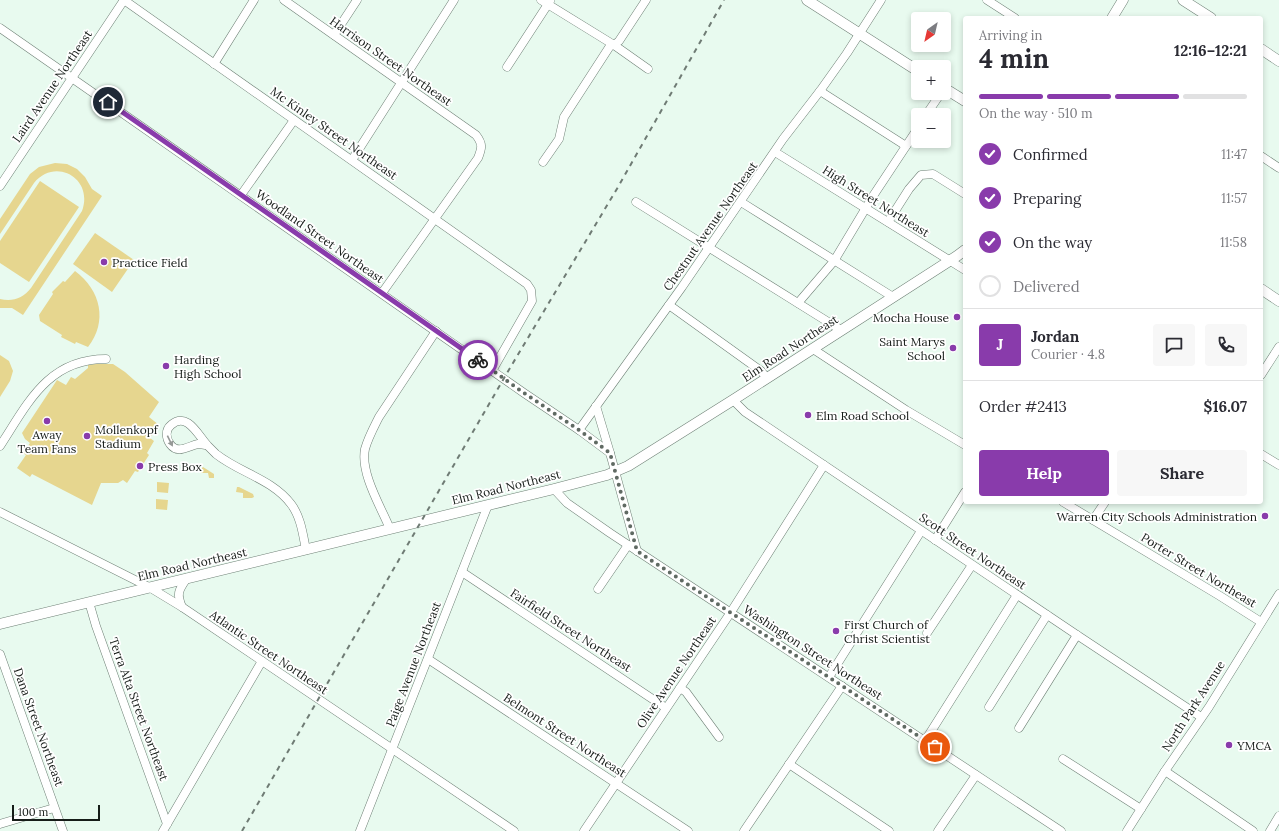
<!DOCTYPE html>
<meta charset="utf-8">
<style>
body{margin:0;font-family:Lora,serif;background:#f7f7f7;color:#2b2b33;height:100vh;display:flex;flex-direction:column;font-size:15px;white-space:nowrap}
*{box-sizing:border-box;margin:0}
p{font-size:13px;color:#7c7c81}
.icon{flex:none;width:22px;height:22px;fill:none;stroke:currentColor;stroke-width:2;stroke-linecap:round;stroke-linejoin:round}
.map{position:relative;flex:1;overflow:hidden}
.drawer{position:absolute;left:963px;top:16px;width:300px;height:488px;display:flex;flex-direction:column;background:#fff;border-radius:4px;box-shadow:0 2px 6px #0003}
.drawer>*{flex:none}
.needle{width:26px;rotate:214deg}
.buttons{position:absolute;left:911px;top:12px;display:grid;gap:8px}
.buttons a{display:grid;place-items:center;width:40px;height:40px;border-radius:4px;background:#fff;box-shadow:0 2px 6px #0003;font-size:20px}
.scale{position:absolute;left:12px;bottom:10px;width:88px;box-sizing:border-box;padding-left:4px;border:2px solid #161c18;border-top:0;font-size:11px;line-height:14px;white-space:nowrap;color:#161c18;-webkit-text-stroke:3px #fff;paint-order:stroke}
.pin{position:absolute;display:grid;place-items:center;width:34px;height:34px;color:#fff;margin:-17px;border:2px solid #fff;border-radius:50%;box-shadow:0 1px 4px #0007}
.courier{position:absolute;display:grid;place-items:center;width:40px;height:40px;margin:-20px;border:3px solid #893bab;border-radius:50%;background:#fff;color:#222;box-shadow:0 1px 5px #0007}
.overview em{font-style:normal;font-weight:800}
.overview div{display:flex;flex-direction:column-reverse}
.overview{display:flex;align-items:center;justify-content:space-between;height:68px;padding:0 16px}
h1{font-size:26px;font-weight:800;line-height:30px}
.bar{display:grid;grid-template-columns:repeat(4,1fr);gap:6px 4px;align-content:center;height:48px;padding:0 16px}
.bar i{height:5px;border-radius:3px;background:#e1e1e2}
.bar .on{background:#893bab}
.bar p{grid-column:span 4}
.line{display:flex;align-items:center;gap:10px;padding:0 16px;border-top:1px solid #e1e1e2}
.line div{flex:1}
.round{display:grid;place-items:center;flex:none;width:42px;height:42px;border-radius:4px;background:#f7f7f7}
ol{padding:0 16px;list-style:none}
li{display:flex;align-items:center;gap:12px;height:44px}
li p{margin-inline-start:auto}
li .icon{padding:4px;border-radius:50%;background:#893bab;color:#fff;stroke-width:4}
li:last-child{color:#7c7c81}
li i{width:22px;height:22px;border:2px solid #e1e1e2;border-radius:50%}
.cta{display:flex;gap:8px;margin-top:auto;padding:8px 16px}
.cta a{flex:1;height:46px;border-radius:4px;background:#893bab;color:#fff;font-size:16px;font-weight:800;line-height:46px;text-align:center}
.cta a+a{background:#f7f7f7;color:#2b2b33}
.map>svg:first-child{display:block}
.green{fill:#e6d68f}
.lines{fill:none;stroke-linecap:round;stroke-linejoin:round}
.minor-casing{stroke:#6f8076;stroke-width:9}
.major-casing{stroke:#6f8076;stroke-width:11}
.minor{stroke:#fff;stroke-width:8}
.major{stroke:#fff;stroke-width:10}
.rail{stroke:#6f7b74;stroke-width:2;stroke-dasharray:5 5;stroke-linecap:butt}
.oneway{fill:#969997}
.done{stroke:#606a63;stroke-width:4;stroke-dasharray:0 7.2}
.route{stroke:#893bab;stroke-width:5}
.poi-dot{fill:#893bab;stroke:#fff;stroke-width:1.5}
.labels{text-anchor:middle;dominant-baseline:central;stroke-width:3.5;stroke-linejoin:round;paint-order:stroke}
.street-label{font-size:12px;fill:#161c18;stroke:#fff}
.poi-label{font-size:12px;fill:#161c18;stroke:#fff;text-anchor:start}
</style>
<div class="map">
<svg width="1279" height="831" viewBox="0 0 1279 831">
<rect width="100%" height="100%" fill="#e8faef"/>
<g class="green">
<path d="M55 163 67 164 77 169 85 177 92 189 102 196 23 315 12 308H0V299C13 302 23 298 31 288L82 211C94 178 55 157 34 183L0 234V219L30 174 39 167Z"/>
<path d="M40 181 79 207 29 282 0 263V241Z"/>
<path d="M95 233 134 260 112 292 73 264Z"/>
<path d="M75 271C101 290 108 322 88 347L76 342 75 344 61 337 62 335 40 321 39 315 53 294 52 292 63 281 65 282Z"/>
<path d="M0 355 9 361 13 371 10 381 0 397Z"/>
<path d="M96 364H113L125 372 159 402 149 417 159 425 150 438 154 441 147 453 149 455 138 472 135 471 127 483 123 480 118 483H101L92 505 32 474 30 477 17 468 26 455 23 453 30 443 25 439 22 433 57 380 66 385 71 377 75 379 88 368V365Z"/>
<path d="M203 467 214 474V478H209L208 473H201V469Z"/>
<path d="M157 482 169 483 168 493 157 492Z"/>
<path d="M237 487H239L253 494 254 497 252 498H243V493L236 492Z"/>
<path d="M156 499 168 500 167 510 156 509Z"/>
</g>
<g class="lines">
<defs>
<g id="minor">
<path d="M284 0 476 135C483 144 482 148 478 158L382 293"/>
<path d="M541 0 614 45 619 41 646 0"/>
<path d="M987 0 1015 18"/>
<path d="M0 28 524 393 579 430 610 453 637 551"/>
<path d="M334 35 357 0"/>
<path d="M214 64 254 0"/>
<path d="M507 67 550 1"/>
<path d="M820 91 906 146"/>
<path d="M926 115 941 93"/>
<path d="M775 152 965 270"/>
<path d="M1261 156 1279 168"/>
<path d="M352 160 454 0"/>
<path d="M543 162 559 139 564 117 610 46 614 45 648 69"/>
<path d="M0 186 124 0 527 284 531 290 532 301 492 371"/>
<path d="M241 195 294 120"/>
<path d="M636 202 841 330"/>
<path d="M741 202 893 297"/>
<path d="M888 222 909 189 921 175 933 174 965 194"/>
<path d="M798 303 834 261 873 196 918 128"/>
<path d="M669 305 761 371 767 378"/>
<path d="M813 349 906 410 965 445"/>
<path d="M1261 375 1279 347"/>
<path d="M733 400 745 412 1077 635 1201 717"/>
<path d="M596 406 610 453"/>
<path d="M579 430 682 287 783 139 820 91 847 53 881 0"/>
<path d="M207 445C204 445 201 444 198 444 188 446 178 455 170 444 166 438 165 430 171 425 187 411 198 435 207 445 210 448 213 451 216 454 240 473 272 479 291 504 301 517 303 535 306 550"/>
<path d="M0 446C28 403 48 359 106 359"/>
<path d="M1261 454 1279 465"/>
<path d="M554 489 567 503 610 533 1061 831"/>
<path d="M1063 502 1220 596 1261 622"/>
<path d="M0 512 149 587 182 607 514 831"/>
<path d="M1093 520 1105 502"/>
<path d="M390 529C381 507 360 473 365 449 368 438 374 427 379 417L436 331"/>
<path d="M935 540 965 492"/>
<path d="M462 572 666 708"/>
<path d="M598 589 628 545"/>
<path d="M89 602 96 626 167 824"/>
<path d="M182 607C176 593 179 590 187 578"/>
<path d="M927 633 972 565"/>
<path d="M0 654 63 831"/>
<path d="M428 659 688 831"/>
<path d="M829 677 921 531"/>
<path d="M680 688 686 692 719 737"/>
<path d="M989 707 1047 615"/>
<path d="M1019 728 1077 635"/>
<path d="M925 741 1017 595"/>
<path d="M1063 759 1141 809"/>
<path d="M789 764 889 831"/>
<path d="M1165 771 1253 831"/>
<path d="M0 824 54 808"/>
<path d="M163 831 262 661"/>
<path d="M360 831 488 505"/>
<path d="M584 831 731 612 824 465"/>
<path d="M744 831 842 686"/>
<path d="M938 831 976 775"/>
<path d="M1127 831 1165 771 1209 707 1279 594"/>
<path d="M1270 831 1279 816"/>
</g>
<g id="major">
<path d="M807 0 918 71"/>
<path d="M1183 0 1211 18"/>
<path d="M1112 18 1123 0"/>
<path d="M1261 49 1279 61"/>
<path d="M944 88 965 101"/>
<path d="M1261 289 1279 301"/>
<path d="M0 624 554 489 607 475 628 466 733 400 957 256 965 250"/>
</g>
</defs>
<use href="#minor" class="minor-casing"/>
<use href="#major" class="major-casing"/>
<use href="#minor" class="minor"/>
<use href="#major" class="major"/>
<path class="rail" d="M242 831 507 373 618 187 724 0"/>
</g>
<defs><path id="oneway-solid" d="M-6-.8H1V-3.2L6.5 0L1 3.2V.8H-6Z"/></defs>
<use class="oneway" href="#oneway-solid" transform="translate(170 441) rotate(64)"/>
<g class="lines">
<path class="done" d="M478 360 524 393 579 430 610 453 637 551 935 747"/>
<path class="route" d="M108 102 478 360"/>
</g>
<g class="poi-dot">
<circle cx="104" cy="262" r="4"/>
<circle cx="957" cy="317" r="4"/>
<circle cx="953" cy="348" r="4"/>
<circle cx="166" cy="366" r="4"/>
<circle cx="808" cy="415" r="4"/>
<circle cx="47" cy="421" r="4"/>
<circle cx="87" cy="436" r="4"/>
<circle cx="140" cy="466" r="4"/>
<circle cx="1265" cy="516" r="4"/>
<circle cx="836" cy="631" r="4"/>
<circle cx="1229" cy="745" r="4"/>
</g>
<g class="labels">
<g class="street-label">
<text transform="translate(391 61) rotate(35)">Harrison Street Northeast</text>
<text transform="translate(52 86) rotate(-56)">Laird Avenue Northeast</text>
<text transform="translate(334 133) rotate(35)">Mc Kinley Street Northeast</text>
<text transform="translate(876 201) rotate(32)">High Street Northeast</text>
<text transform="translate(710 226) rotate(-55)">Chestnut Avenue Northeast</text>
<text transform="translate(320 236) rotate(35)">Woodland Street Northeast</text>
<text transform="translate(790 348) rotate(-33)">Elm Road Northeast</text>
<text transform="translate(506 487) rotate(-14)">Elm Road Northeast</text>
<text transform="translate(973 551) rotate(34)">Scott Street Northeast</text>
<text transform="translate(192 564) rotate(-13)">Elm Road Northeast</text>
<text transform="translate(1199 570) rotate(31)">Porter Street Northeast</text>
<text transform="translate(571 630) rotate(33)">Fairfield Street Northeast</text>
<text transform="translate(269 652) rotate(34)">Atlantic Street Northeast</text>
<text transform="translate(813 652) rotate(33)">Washington Street Northeast</text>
<text transform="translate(413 664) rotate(-69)">Paige Avenue Northeast</text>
<text transform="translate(676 672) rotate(-56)">Olive Avenue Northeast</text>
<text transform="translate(1193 706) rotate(-57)">North Park Avenue</text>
<text transform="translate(139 709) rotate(70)">Terra Alta Street Northeast</text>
<text transform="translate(39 727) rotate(70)">Dana Street Northeast</text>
<text transform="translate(565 735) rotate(33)">Belmont Street Northeast</text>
</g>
<g class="poi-label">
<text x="112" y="262">Practice Field</text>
<text x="949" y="317" text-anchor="end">Mocha House</text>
<text x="945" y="341" text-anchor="end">Saint Marys<tspan x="945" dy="14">School</tspan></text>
<text x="174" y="359">Harding<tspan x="174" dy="14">High School</tspan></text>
<text x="816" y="415">Elm Road School</text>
<text x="95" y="429">Mollenkopf<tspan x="95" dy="14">Stadium</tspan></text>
<text x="47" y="434" text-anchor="middle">Away<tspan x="47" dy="14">Team Fans</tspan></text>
<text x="148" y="466">Press Box</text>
<text x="1257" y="516" text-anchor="end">Warren City Schools Administration</text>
<text x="844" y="624">First Church of<tspan x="844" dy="14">Christ Scientist</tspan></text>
<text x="1237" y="745">YMCA</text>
</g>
</g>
</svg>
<div class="buttons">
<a><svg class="needle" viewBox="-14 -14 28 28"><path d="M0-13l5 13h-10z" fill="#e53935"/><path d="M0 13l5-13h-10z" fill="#7c7c81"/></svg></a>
<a>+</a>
<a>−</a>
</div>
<div class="scale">100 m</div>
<div class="pin" style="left:935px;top:747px;background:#ea580c"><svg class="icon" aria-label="bag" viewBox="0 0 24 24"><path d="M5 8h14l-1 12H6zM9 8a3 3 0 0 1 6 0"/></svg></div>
<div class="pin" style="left:108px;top:102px;background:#1f2937"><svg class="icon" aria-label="home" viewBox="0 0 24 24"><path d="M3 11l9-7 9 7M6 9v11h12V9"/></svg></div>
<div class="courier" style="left:478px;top:360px"><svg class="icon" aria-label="bike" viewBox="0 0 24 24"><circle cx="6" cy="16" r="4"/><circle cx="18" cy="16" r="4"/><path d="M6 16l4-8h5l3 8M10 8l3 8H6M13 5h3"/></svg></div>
<section class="drawer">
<div class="overview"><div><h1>4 min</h1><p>Arriving in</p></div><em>12:16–12:21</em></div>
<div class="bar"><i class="on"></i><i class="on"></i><i class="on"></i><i></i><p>On the way · 510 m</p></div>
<ol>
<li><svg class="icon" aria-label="check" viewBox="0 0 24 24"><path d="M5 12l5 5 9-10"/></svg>Confirmed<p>11:47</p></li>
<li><svg class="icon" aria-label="check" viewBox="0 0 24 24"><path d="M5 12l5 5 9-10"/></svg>Preparing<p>11:57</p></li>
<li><svg class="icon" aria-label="check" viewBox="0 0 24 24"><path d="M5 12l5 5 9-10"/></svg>On the way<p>11:58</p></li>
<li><i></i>Delivered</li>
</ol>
<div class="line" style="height:72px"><b class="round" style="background:#893bab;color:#fff">J</b><div><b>Jordan</b><p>Courier · 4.8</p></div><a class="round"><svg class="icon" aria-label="chat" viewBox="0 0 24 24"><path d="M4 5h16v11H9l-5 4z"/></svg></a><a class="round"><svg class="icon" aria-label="phone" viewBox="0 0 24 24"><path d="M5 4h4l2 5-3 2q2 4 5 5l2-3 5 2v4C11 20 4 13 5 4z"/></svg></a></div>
<div class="line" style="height:52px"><div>Order #2413</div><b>$16.07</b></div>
<div class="cta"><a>Help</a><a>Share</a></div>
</section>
</div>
